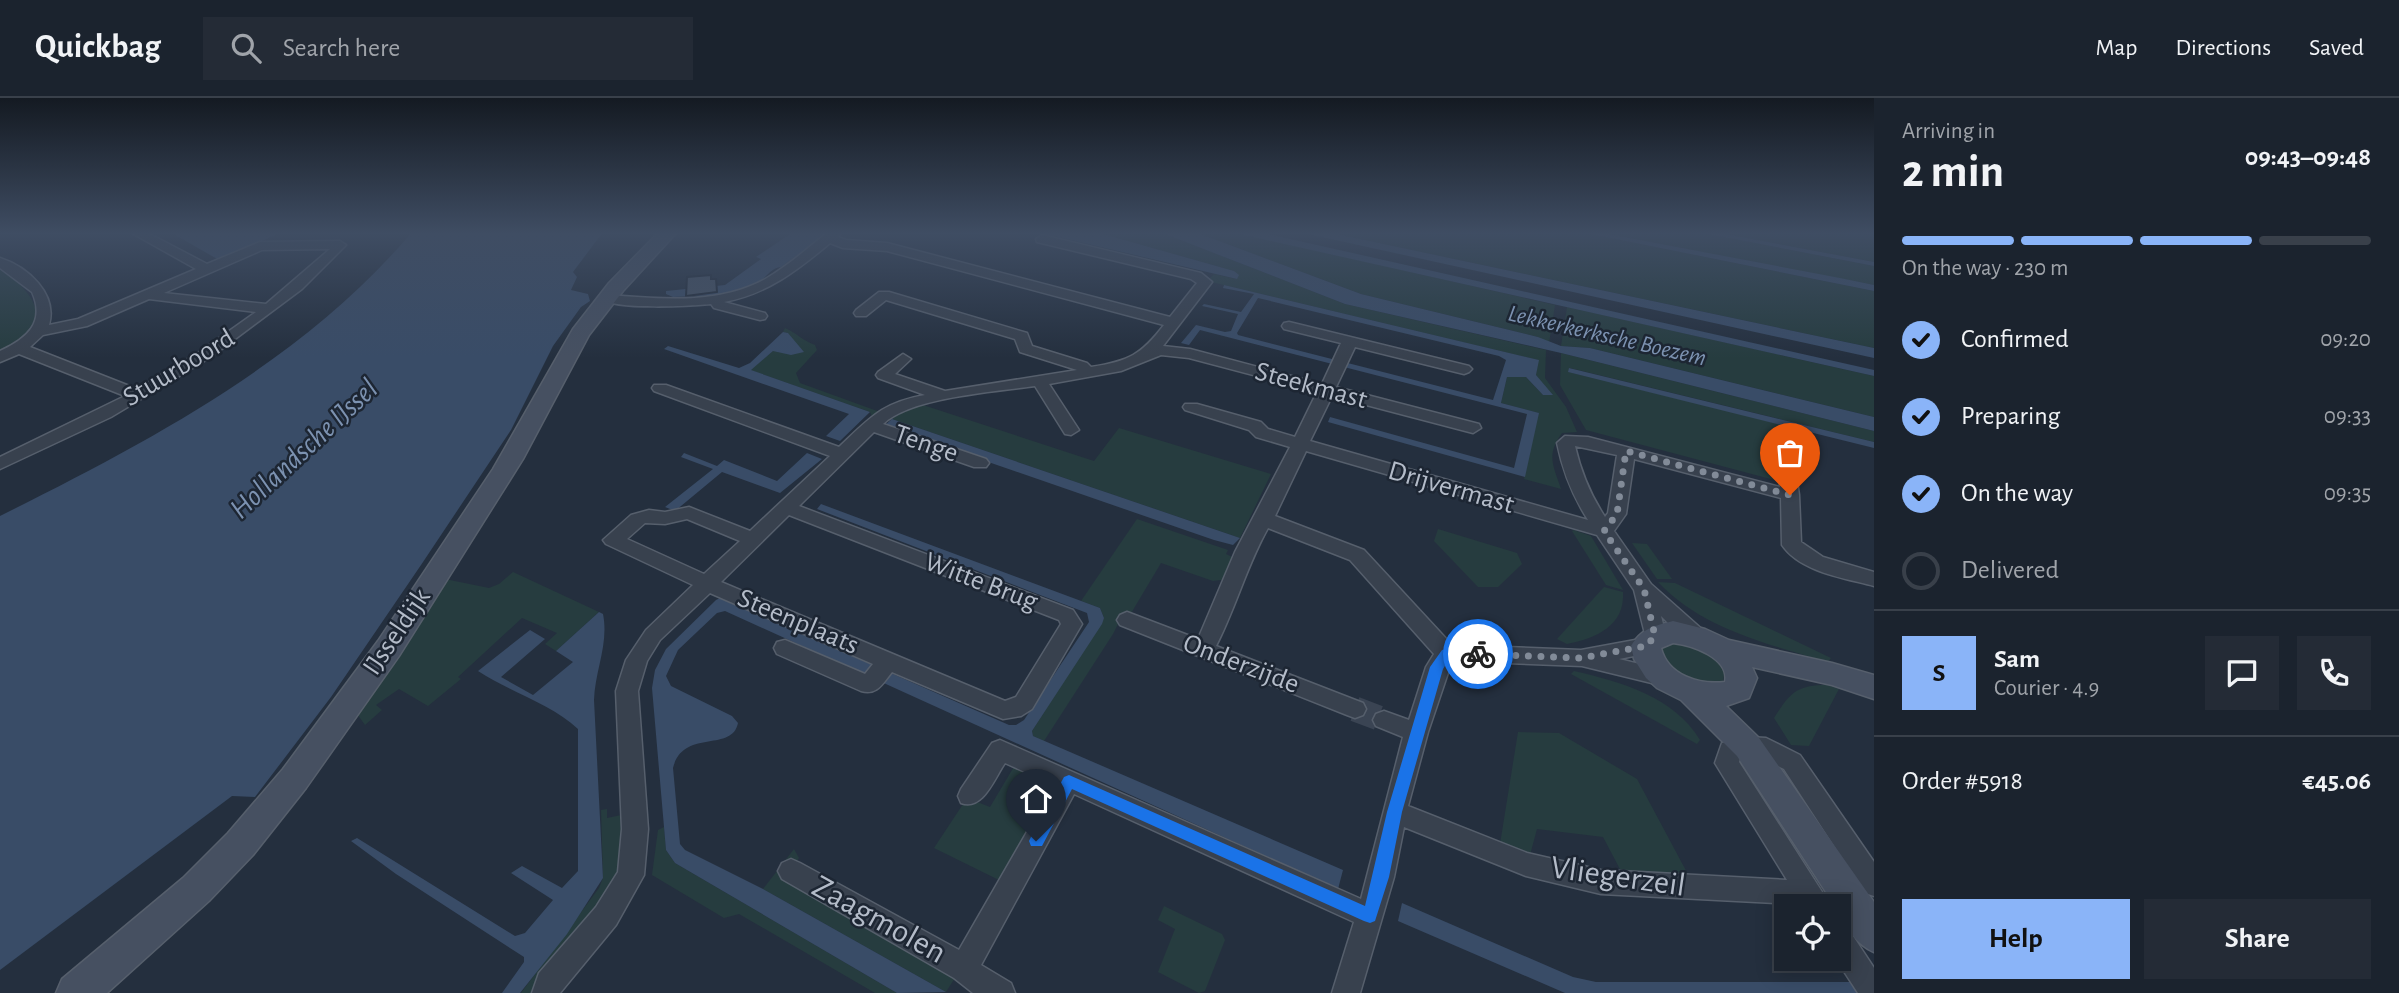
<!DOCTYPE html>
<meta charset="utf-8">
<style>
body{margin:0;font-family:"Alegreya Sans",sans-serif;background:#242b36;color:#f1f3f6;height:100vh;display:flex;flex-direction:column;font-size:26px;white-space:nowrap}
*{box-sizing:border-box;margin:0}
p{font-size:23px;color:#a0a4aa}
.icon{flex:none;width:38px;height:38px;fill:none;stroke:currentColor;stroke-width:2;stroke-linecap:round;stroke-linejoin:round}
.map{position:relative;flex:1;overflow:hidden}
.details{display:flex;flex-direction:column;background:#1b232e;width:525px}
.details>*{flex:none}
.controls{position:absolute;left:1774px;top:796px;display:grid;gap:14px}
.controls a{display:grid;place-items:center;width:77px;height:77px;border-radius:0px;background:#1b232e;box-shadow:0 4px 18px #0003,0 0 0 2px #39404a;font-size:35px}
.pin{position:absolute;display:grid;place-items:center;width:60px;height:60px;color:#fff;margin:-72px -30px;border-radius:50% 50% 50% 0;rotate:-45deg;box-shadow:0 0 7px #0007}
.pin .icon{rotate:45deg}
.courier{position:absolute;display:grid;place-items:center;width:70px;height:70px;margin:-35px;border:5px solid #1a73e8;border-radius:50%;background:#fff;color:#222;box-shadow:0 2px 9px #0007}
.headline em{font-style:normal;font-weight:700}
.headline div{display:flex;flex-direction:column-reverse}
.headline{display:flex;align-items:center;justify-content:space-between;height:119px;padding:0 28px}
h1{font-size:46px;font-weight:700;line-height:52px}
.bar{display:grid;grid-template-columns:repeat(4,1fr);gap:10px 7px;align-content:center;height:84px;padding:0 28px}
.bar i{height:9px;border-radius:5px;background:#39404a}
.bar .current{background:#8ab4f8}
.bar p{grid-column:span 4}
.line{display:flex;align-items:center;gap:18px;padding:0 28px;border-top:2px solid #39404a}
.line div{flex:1}
.round{display:grid;place-items:center;flex:none;width:74px;height:74px;border-radius:0px;background:#242b36}
ol{padding:0 28px;list-style:none}
li{display:flex;align-items:center;gap:21px;height:77px}
li p{margin-inline-start:auto}
li .icon{padding:7px;border-radius:50%;background:#8ab4f8;color:#111;stroke-width:4}
li:last-child{color:#a0a4aa}
li i{width:38px;height:38px;border:4px solid #39404a;border-radius:50%}
.button{display:flex;gap:14px;margin-top:auto;padding:14px 28px}
.button a{flex:1;height:80px;border-radius:0px;background:#8ab4f8;color:#111;font-size:28px;font-weight:700;line-height:80px;text-align:center}
.button a+a{background:#242b36;color:#f1f3f6}
header{display:flex;align-items:center;gap:42px;box-sizing:border-box;height:98px;padding:0 35px;background:#1b232e;border-bottom:2px solid #39404a}
header strong{font-size:33px}
nav{display:flex;gap:38px;margin-inline-start:auto;font-size:24px}
.search{width:490px;height:63px;background:#242b36;display:flex;align-items:center;gap:18px;box-sizing:border-box;padding:0 24px;border-radius:0px;color:#a0a4aa;font-size:26px}
main{display:flex;flex:1;min-height:0}
.map>svg:first-child{display:block}
.green{fill:#263c3f}
.water{fill:#394c67;fill-rule:evenodd}
.building{fill:#455162;stroke:#1f2835;stroke-width:2}
.lines{fill:none;stroke-linecap:round;stroke-linejoin:round}
.street-tunnel{stroke:#3a4453;stroke-width:25;stroke-dasharray:25 12;stroke-linecap:butt}
.street-casing{stroke:#565f6c;stroke-width:3}
.secondary-casing{stroke:#565f6c;stroke-width:3}
.street{fill:#38414e;fill-rule:evenodd}
.secondary{fill:#465061;fill-rule:evenodd}
.route{fill:#1a73e8}
.done{stroke:#828b98;stroke-width:7;stroke-dasharray:0 12.6}
.labels{text-anchor:middle;dominant-baseline:central;stroke-width:5;stroke-linejoin:round;paint-order:stroke}
.far-water-label{font-size:24px;font-style:italic;fill:#7c92b1;stroke:#1d2633}
.street-label{font-size:28px;fill:#b4bcc9;stroke:#1d2633}
.water-label{font-size:30px;font-style:italic;fill:#7c92b1;stroke:#1d2633}
.near-street-label{font-size:33px;fill:#b4bcc9;stroke:#1d2633}
</style>
<header>
<strong>Quickbag</strong>
<div class="search"><svg class="icon" aria-label="search" viewBox="0 0 24 24"><circle cx="10" cy="10" r="6"/><path d="M15 15l6 6"/></svg>Search here</div>
<nav><a>Map</a><a>Directions</a><a>Saved</a></nav>
</header>
<main>
<div class="map">
<svg width="1874" height="895" viewBox="0 0 1874 895">
<rect width="100%" height="100%" fill="#242f3e"/>
<g class="green">
<path d="M1096 134H1160L1345 206 1546 252 1545 280 1566 309 1577 334 1562 335C1546 357 1553 367 1561 391L1524 381 1538 315 1501 305 1507 279H1526L1543 297 1536 277 1538 262 1207 183 1214 176 1236 181 1234 173Z"/>
<path d="M1195 134H1231L1258 139 1555 207 1549 245 1538 239 1361 196Z"/>
<path d="M1327 134H1581L1874 193V250Z"/>
<path d="M1598 134H1698L1874 168V187Z"/>
<path d="M1715 134H1868L1874 135V164Z"/>
<path d="M0 170C20 185 52 211 28 238 21 246 8 251 0 257Z"/>
<path d="M1567 209 1874 278V319L1590 250 1561 248Z"/>
<path d="M785 230C797 235 803 243 815 247L817 252 796 275 800 285 880 314 873 320 870 314 750 272 773 253 795 245 788 235 783 234Z"/>
<path d="M1561 255 1874 333V344L1570 270 1569 274 1789 328 1786 385 1586 332 1560 287Z"/>
<path d="M923 307 1094 363 1119 330 1271 376 1240 440 892 321 905 312Z"/>
<path d="M1137 421 1228 452 1226 456 1234 460 1229 481 1213 483 1161 465 1130 517 1124 514 1113 536 1044 643 1033 638 1032 633 1104 520 1100 510 1081 503Z"/>
<path d="M1438 431 1517 455 1522 466 1498 489H1478L1434 443Z"/>
<path d="M1574 432 1591 438 1623 492 1606 487 1572 433Z"/>
<path d="M1632 445 1647 446 1672 481H1657Z"/>
<path d="M513 474 599 514 556 553 545 546 557 535 522 520 458 579 461 581 428 608 399 591 376 607 382 612 365 627 355 613 445 481 489 490 499 486Z"/>
<path d="M1658 484 1675 485 1831 560 1828 564C1768 546 1702 531 1658 484Z"/>
<path d="M1604 489 1623 494C1625 528 1596 540 1567 546L1557 541Z"/>
<path d="M1670 545C1693 545 1711 553 1725 572L1723 583C1702 593 1680 576 1664 565L1661 552Z"/>
<path d="M1574 573C1621 584 1673 598 1700 642L1697 646 1571 576Z"/>
<path d="M1827 587 1839 591 1809 648 1791 647 1774 620C1790 595 1796 587 1827 587Z"/>
<path d="M1518 634 1559 635 1637 681 1691 782 1622 775 1603 739 1537 731 1530 757 1500 746Z"/>
<path d="M1015 667 1041 680 1016 721 1034 731 1005 785 934 750 967 700 990 709Z"/>
<path d="M607 711V720L626 716 620 779 532 895H521L599 790 603 780 601 712Z"/>
<path d="M664 729 666 752 675 765 897 895H875L739 816 724 820 652 777 658 732Z"/>
<path d="M794 751 799 760 785 779 958 875 946 894 763 791Z"/>
<path d="M1164 808 1222 836 1225 842 1205 893 1199 895 1158 874 1175 831 1158 822Z"/>
</g>
<g class="water">
<path d="M170 134H282L219 162Z"/>
<path d="M412 134H603L573 174 577 179 571 192 588 196 590 203 581 209 553 248 511 332 421 467 331 599 255 699 232 698 0 872V418C148 344 303 263 412 134Z"/>
<path d="M793 134H829L781 169C770 170 767 180 756 186 731 199 701 197 673 199L666 196V193L725 187 761 161 756 159Z"/>
<path d="M1037 134H1096L1234 173 1239 177 1237 181Z"/>
<path d="M1160 134H1195L1361 196 1538 239 1561 248 1590 250 1874 319V333L1561 255 1345 206Z"/>
<path d="M1231 134H1259L1874 272V278Z"/>
<path d="M1299 134H1327L1874 250V260Z"/>
<path d="M1581 134H1598L1840 180 1874 187V193Z"/>
<path d="M1698 134H1715L1874 164V168Z"/>
<path d="M1224 187 1539 262 1536 277 1553 297H1543L1526 279H1507L1501 305 1539 315 1525 379 1328 324 1330 319 1514 370 1527 316 1200 232 1189 247 1181 245 1196 227 1225 234 1231 233 1238 216 1202 208 1204 206 1241 214 1254 196 1223 190ZM1258 200 1499 258 1506 262 1493 302 1238 237 1237 235Z"/>
<path d="M783 234 788 235 804 254 791 257 773 253 751 272 870 314 840 343 826 338 849 316 664 251 668 248 739 270 750 265Z"/>
<path d="M1569 270 1874 344V350L1568 274Z"/>
<path d="M892 321 1240 440 1233 447 1214 442 884 328Z"/>
<path d="M684 355 717 368 724 362 777 383 807 355 822 361 780 395 722 374 675 413 665 409 713 371 681 359Z"/>
<path d="M821 406 1100 510 1104 520 1102 526 1032 633 1033 638 1343 772 1338 791 725 513 717 515 678 552 666 578 671 588 732 618 738 625C732 655 683 630 673 670L680 746 685 752 763 791 946 894 897 895 675 765 666 752 652 590 655 572 666 551 716 502 720 500 1009 627H1016L1024 622 1089 524 1087 515 817 411Z"/>
<path d="M599 514 603 516C609 546 595 572 594 602L603 780 567 836 520 895H502L524 864V859L396 776 351 743 357 740 515 838 525 835 553 802 511 775 522 768 562 790 578 773V631C552 606 510 594 478 573L530 532 545 541 501 579 533 597 573 564 556 553Z"/>
<path d="M1402 805 1573 879 1596 884H1850L1857 895H1565L1398 823Z"/>
</g>
<path class="building" d="M711 177V181H716L717 194 686 198 687 179Z"/>
<g class="lines">
<path class="street-tunnel" d="M1355 611 1384 622"/>
<defs>
<g id="street">
<path d="M130 134H146L207 166 260 144 340 143 346 147 302 191 211 259 111 319 0 371V359L125 298 19 256 0 264V253C26 241 46 225 32 194L0 170V160C28 169 58 196 49 227L78 221 196 171ZM330 151 266 206 164 195 262 152ZM149 201 256 214 201 253 137 291 30 249 43 237 87 228Z"/>
<path d="M828 134H842L838 139 846 142 887 145 1170 219 1197 185 1191 181 1037 144 1036 141 1042 137 1201 175 1212 184 1163 248 1190 251 1322 286 1341 245 1284 231 1282 228 1284 225 1289 224 1469 268 1472 271 1469 274 1464 276 1355 249 1336 289 1479 326 1481 330 1473 335 1332 298 1310 343 1588 422C1572 397 1563 374 1557 345L1565 338 1588 339 1780 389 1776 345 1779 341H1791L1799 397 1801 444 1823 459 1874 474V488C1845 480 1800 474 1782 447L1781 400 1634 361 1626 416 1614 433 1651 486 1704 533 1708 539 1704 545C1687 550 1673 529 1661 518L1666 538 1662 543 1655 546 1654 554 1619 561 1676 575 1679 581 1676 587 1668 589 1582 568 1452 563 1428 634 1408 708 1527 755 1601 772 1787 782 1715 665 1722 645 1748 639 1766 640 1800 657 1874 764V798L1865 795 1784 671C1768 663 1758 657 1740 660L1739 664 1831 808 1601 796 1526 778 1404 729 1394 779 1360 895H1332L1354 824 1074 696 981 867 1011 885 1015 895H973L954 880 782 781 778 773 782 765 791 761 800 765 959 852 1054 687 1005 665C994 681 983 713 961 705L958 698 961 691 992 645 1000 642 1361 801 1403 639 1376 628 1373 622 1376 616 1384 613 1409 622 1426 569 1434 556 1350 462 1268 430C1247 467 1236 509 1216 548L1363 605 1366 611 1363 617 1355 620 1347 617 1120 527 1117 522 1120 517 1127 514 1198 541 1235 454 1290 349 1256 339 1249 332 1185 312 1183 309 1185 306H1197L1261 324 1268 331 1295 339 1317 294 1189 260 1161 257 1121 273 1049 286 1079 332 1071 337 1065 336 1035 288C995 294 911 299 883 326L986 361 989 365 986 369H974L874 334 799 408 1073 512 1082 526 1032 611 1021 618 1003 621 892 574C883 585 877 598 861 593L777 556 774 550 777 544 785 542 865 576 873 566 710 495 660 542 647 563 638 593 648 731 644 777 616 827 560 895H532L539 875 596 809 618 774 622 731 616 593 626 562 646 532 693 487 606 446 603 442 631 417 649 412 665 414 689 409 750 433 830 358 654 293 652 290 654 287H666L839 349C870 320 881 305 925 297L878 280 876 277 878 274 903 256 911 261 895 276 945 293 1077 272 1020 254 1015 241 886 202 866 218H856L854 215 856 212 879 194H889L1027 235 1032 248 1087 265 1091 269C1129 263 1141 257 1164 227L887 153 843 150 830 145C798 172 767 196 724 204L765 215 767 218 765 221 760 222 714 210 711 206C691 208 615 212 602 201L609 197C661 201 720 207 767 180 789 167 808 150 828 134ZM1575 348 1617 357 1608 415 1605 419C1590 396 1581 374 1575 348ZM1306 353 1597 437 1634 492 1646 540 1581 552 1452 547 1364 452 1275 418ZM789 417 1059 522 1061 526 1016 599 1005 603 721 484ZM687 421 740 443 704 476 627 441 645 425 665 426Z"/>
<path d="M1839 828 1849 832 1874 870V895H1858L1836 861H1839Z"/>
</g>
<g id="secondary">
<path d="M659 134H677L623 193 589 237 523 361 399 558 306 690 253 757 209 803 107 895H56L62 881 183 780 228 735 283 671 378 543 493 371 573 231 609 185Z"/>
<path d="M1673 523 1705 531 1729 542 1832 565 1874 577V601L1832 587 1752 569 1757 580 1749 600 1726 608 1759 640 1874 804V854C1859 848 1839 826 1839 808H1835L1737 658 1681 602 1657 590 1646 580 1634 561 1631 548C1642 530 1654 528 1673 523ZM1673 545C1692 547 1730 560 1725 584 1700 587 1668 578 1661 550Z"/>
</g>
</defs>
<use href="#street" class="street-casing"/>
<use href="#secondary" class="secondary-casing"/>
<use href="#street" class="street"/>
<use href="#secondary" class="secondary"/>
</g>
<linearGradient id="sky" x2="0" y2="1"><stop stop-color="#141a22"/><stop offset="0.52" stop-color="#3f4d63"/><stop offset="1" stop-color="#3f4d63" stop-opacity="0"/></linearGradient>
<rect width="1874" height="260" fill="url(#sky)"/>
<path class="route" d="M1446 551 1478 552 1484 556 1478 561 1450 560 1443 571 1402 714 1389 779 1375 823 1370 825 1364 823 1072 691 1042 748H1031L1029 743 1031 739 1064 679 1069 677 1365 808 1387 714 1430 569 1442 552Z"/>
<g class="lines">
<path class="done" d="M1478 556 1581 560 1646 548 1655 538 1644 491 1604 433 1617 416 1626 353 1790 397"/>
</g>
<g class="labels">
<g class="far-water-label">
<text transform="translate(1607 238) rotate(13)">Lekkerkerksche Boezem</text>
</g>
<g class="street-label">
<text transform="translate(179 270) rotate(-31)">Stuurboord</text>
<text transform="translate(1311 288) rotate(15)">Steekmast</text>
<text transform="translate(926 346) rotate(19)">Tenge</text>
<text transform="translate(1451 390) rotate(16)">Drijvermast</text>
<text transform="translate(981 484) rotate(21)">Witte Brug</text>
<text transform="translate(798 524) rotate(23)">Steenplaats</text>
<text transform="translate(397 534) rotate(-56)">IJsseldijk</text>
<text transform="translate(1241 566) rotate(21)">Onderzijde</text>
</g>
<g class="water-label">
<text transform="translate(304 351) rotate(-43)">Hollandsche IJssel</text>
</g>
<g class="near-street-label">
<text transform="translate(1618 779) rotate(8)">Vliegerzeil</text>
<text transform="translate(879 822) rotate(29)">Zaagmolen</text>
</g>
</g>
</svg>
<div class="controls">
<a><svg class="icon" aria-label="locate" viewBox="0 0 24 24"><circle cx="12" cy="12" r="6"/><path d="M12 2v4M12 18v4M2 12h4M18 12h4"/></svg></a>
</div>
<div class="pin" style="left:1790px;top:397px;background:#ea580c"><svg class="icon" aria-label="bag" viewBox="0 0 24 24"><path d="M5 8h14l-1 12H6zM9 8a3 3 0 0 1 6 0"/></svg></div>
<div class="pin" style="left:1036px;top:743px;background:#1f2937"><svg class="icon" aria-label="home" viewBox="0 0 24 24"><path d="M3 11l9-7 9 7M6 9v11h12V9"/></svg></div>
<div class="courier" style="left:1478px;top:556px"><svg class="icon" aria-label="bike" viewBox="0 0 24 24"><circle cx="6" cy="16" r="4"/><circle cx="18" cy="16" r="4"/><path d="M6 16l4-8h5l3 8M10 8l3 8H6M13 5h3"/></svg></div>
</div>
<section class="details">
<div class="headline"><div><h1>2 min</h1><p>Arriving in</p></div><em>09:43–09:48</em></div>
<div class="bar"><i class="current"></i><i class="current"></i><i class="current"></i><i></i><p>On the way · 230 m</p></div>
<ol>
<li><svg class="icon" aria-label="check" viewBox="0 0 24 24"><path d="M5 12l5 5 9-10"/></svg>Confirmed<p>09:20</p></li>
<li><svg class="icon" aria-label="check" viewBox="0 0 24 24"><path d="M5 12l5 5 9-10"/></svg>Preparing<p>09:33</p></li>
<li><svg class="icon" aria-label="check" viewBox="0 0 24 24"><path d="M5 12l5 5 9-10"/></svg>On the way<p>09:35</p></li>
<li><i></i>Delivered</li>
</ol>
<div class="line" style="height:126px"><b class="round" style="background:#8ab4f8;color:#111">S</b><div><b>Sam</b><p>Courier · 4.9</p></div><a class="round"><svg class="icon" aria-label="chat" viewBox="0 0 24 24"><path d="M4 5h16v11H9l-5 4z"/></svg></a><a class="round"><svg class="icon" aria-label="phone" viewBox="0 0 24 24"><path d="M5 4h4l2 5-3 2q2 4 5 5l2-3 5 2v4C11 20 4 13 5 4z"/></svg></a></div>
<div class="line" style="height:91px"><div>Order #5918</div><b>€45.06</b></div>
<div class="button"><a>Help</a><a>Share</a></div>
</section>
</main>
